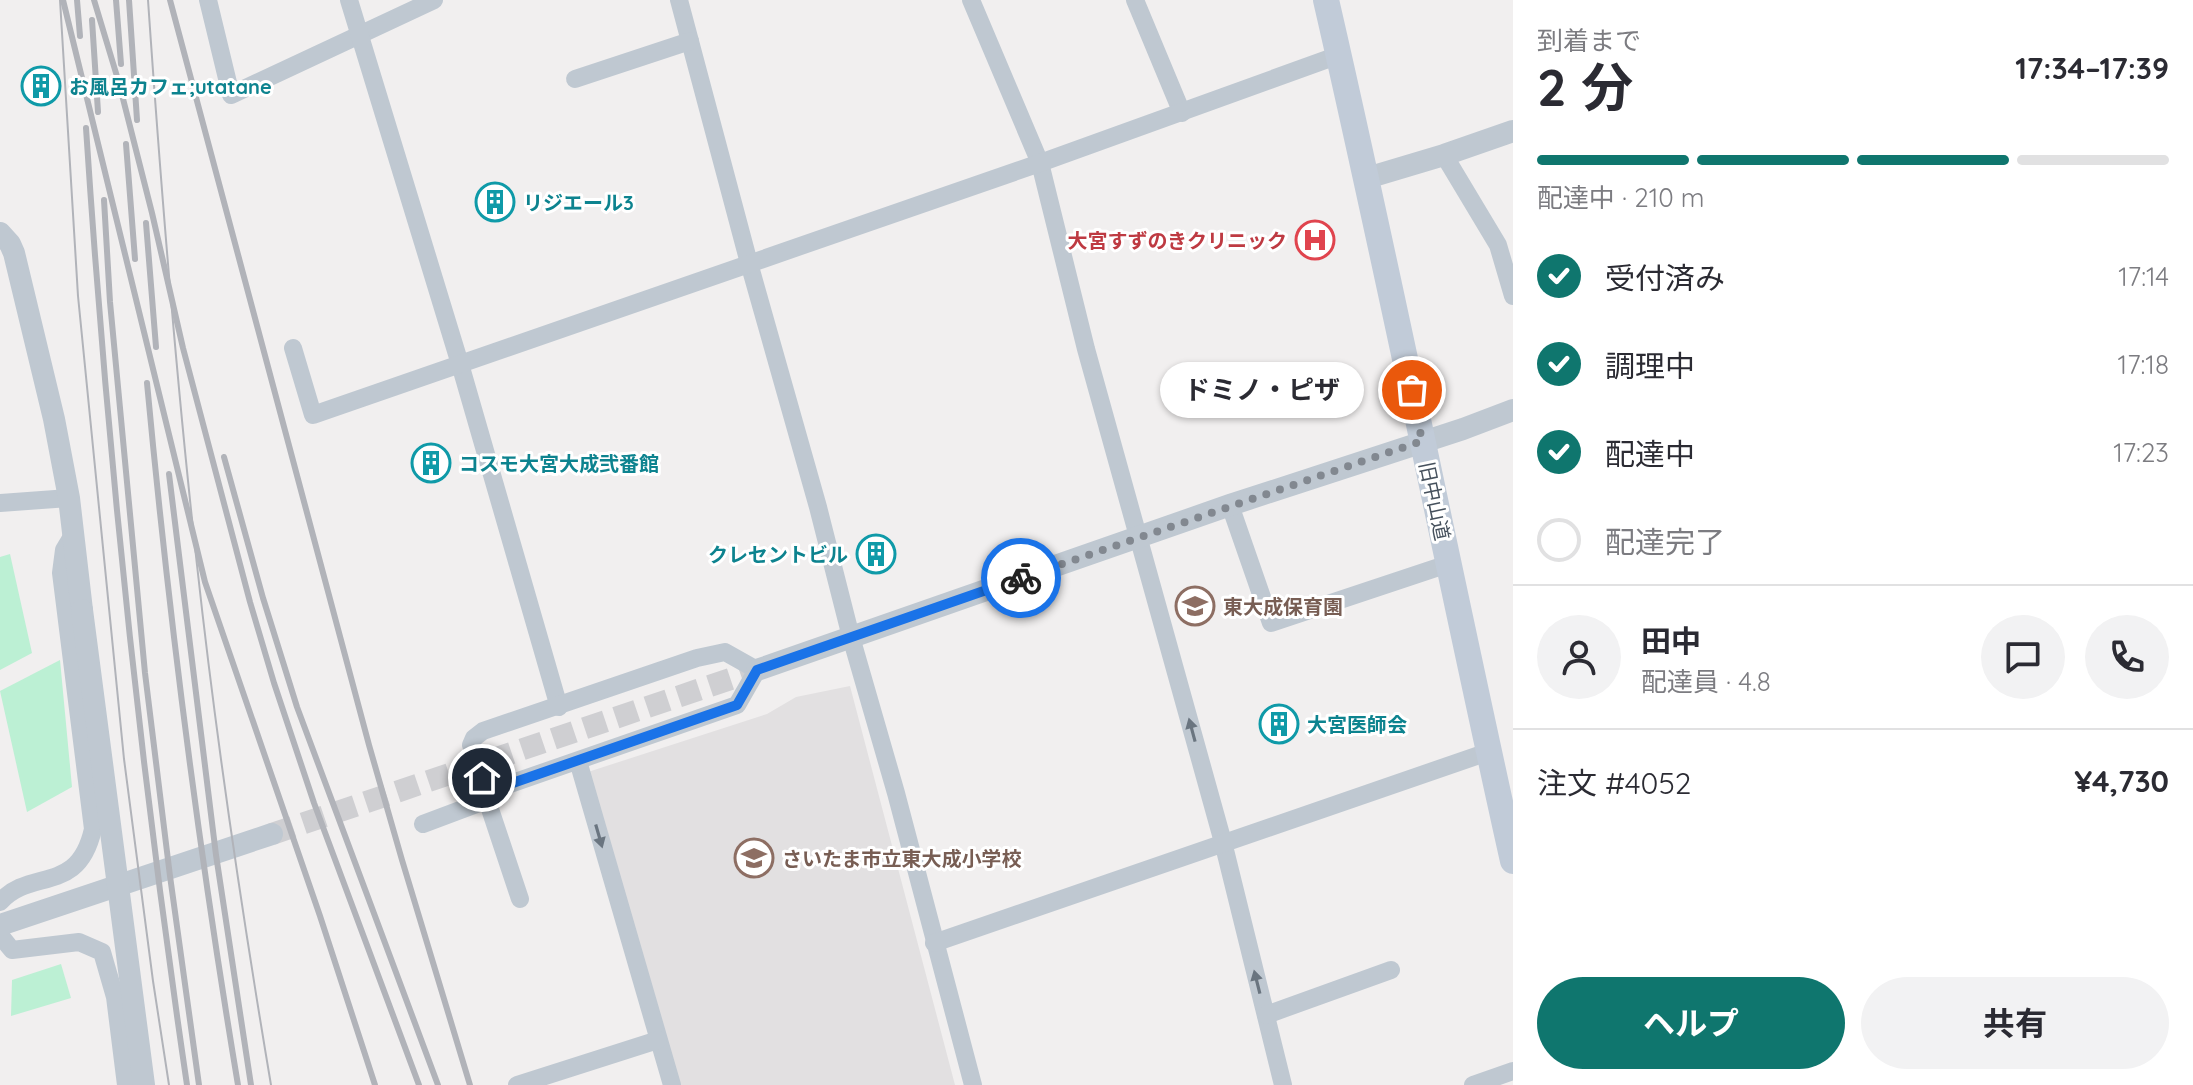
<!DOCTYPE html>
<html lang="ja">
<meta charset="utf-8">
<style>
body{margin:0;font-family:Quicksand,"Noto Sans JP",sans-serif;background:#f2f2f3;color:#2b2b33;height:100vh;display:flex;flex-direction:column;font-size:30px;white-space:nowrap}
*{box-sizing:border-box;margin:0}
p{font-size:26px;color:#7c7c81}
.icon{flex:none;width:44px;height:44px;fill:none;stroke:currentColor;stroke-width:2;stroke-linecap:round;stroke-linejoin:round}
.map{position:relative;flex:1;overflow:hidden}
.drawer{display:flex;flex-direction:column;background:#fff;width:680px}
.drawer>*{flex:none}
.pin{position:absolute;display:grid;place-items:center;width:68px;height:68px;color:#fff;margin:-34px;border:4px solid #fff;border-radius:50%;box-shadow:0 2px 8px #0007}
.courier{position:absolute;display:grid;place-items:center;width:80px;height:80px;margin:-40px;border:6px solid #1a73e8;border-radius:50%;background:#fff;color:#222;box-shadow:0 2px 10px #0007}
.bubble{position:absolute;height:56px;border-radius:28px;background:#fff;box-shadow:0 2px 6px #0004;font-size:26px;font-weight:700;line-height:56px;text-align:center}
.head em{font-style:normal;font-weight:700}
.head div{display:flex;flex-direction:column-reverse}
.head{display:flex;align-items:center;justify-content:space-between;height:136px;padding:0 24px}
h1{font-size:52px;font-weight:700;line-height:60px}
.bar{display:grid;grid-template-columns:repeat(4,1fr);gap:12px 8px;align-content:center;height:96px;padding:0 24px}
.bar i{height:10px;border-radius:6px;background:#e1e1e2}
.bar .selected{background:#0f766e}
.bar p{grid-column:span 4}
.line{display:flex;align-items:center;gap:20px;padding:0 24px;border-top:2px solid #e1e1e2}
.line div{flex:1}
.round{display:grid;place-items:center;flex:none;width:84px;height:84px;border-radius:42px;background:#f2f2f3}
ol{padding:0 24px;list-style:none}
li{display:flex;align-items:center;gap:24px;height:88px}
li p{margin-inline-start:auto}
li .icon{padding:8px;border-radius:50%;background:#0f766e;color:#fff;stroke-width:4}
li:last-child{color:#7c7c81}
li i{width:44px;height:44px;border:4px solid #e1e1e2;border-radius:50%}
.action{display:flex;gap:16px;margin-top:auto;padding:16px 24px}
.action a{flex:1;height:92px;border-radius:48px;background:#0f766e;color:#fff;font-size:32px;font-weight:700;line-height:92px;text-align:center}
.action a+a{background:#f2f2f3;color:#2b2b33}
main{display:flex;flex:1;min-height:0}
.map>svg:first-child{display:block}
.education{fill:#e2e0e1}
.green{fill:#bcf0d4}
.lines{fill:none;stroke-linecap:round;stroke-linejoin:round}
.tertiary-tunnel{stroke:#cfcfd2;stroke-width:22;stroke-dasharray:22 11;stroke-linecap:butt}
.minor{stroke:#bfc8d1;stroke-width:18}
.tertiary{stroke:#bfc8d1;stroke-width:22}
.secondary{stroke:#c1cbd8;stroke-width:26}
.tram{stroke:#b1b3b9;stroke-width:2}
.rail{stroke:#b1b3b9;stroke-width:6}
.tertiary-bridge{stroke:#bfc8d1;stroke-width:22}
.oneway{fill:#6a7580}
.done{stroke:#828890;stroke-width:8;stroke-dasharray:0 14.4}
.route{stroke:#1a73e8;stroke-width:10}
.labels{text-anchor:middle;dominant-baseline:central;stroke-width:6;stroke-linejoin:round;paint-order:stroke}
.culture-label{font-size:20px;font-weight:bold;fill:#0d838f;stroke:#fff;text-anchor:start}
.health-label{font-size:20px;font-weight:bold;fill:#be3a42;stroke:#fff;text-anchor:end}
.street-label{font-size:20px;fill:#46515d;stroke:#fff}
.education-label{font-size:20px;font-weight:bold;fill:#785e54;stroke:#fff;text-anchor:start}
</style>
<main>
<div class="map">
<svg width="1513" height="1085" viewBox="0 0 1513 1085">
<rect width="100%" height="100%" fill="#f1efef"/>
<path class="education" d="M850 686 955 1085H678L588 772 767 714 796 697Z"/>
<g class="green">
<path d="M10 554 32 653 0 670V557Z"/>
<path d="M60 660 72 787 27 812 0 691Z"/>
<path d="M61 964 71 998 11 1016 12 980Z"/>
</g>
<g class="lines">
<path class="tertiary-tunnel" d="M272 834 757 670"/>
<g class="minor">
<path d="M208 0 231 95 434 0"/>
<path d="M349 0 460 364 559 707"/>
<path d="M679 0 749 263 818 507 851 637 896 793 973 1085"/>
<path d="M971 0 1040 163 1086 349 1223 842 1283 1085"/>
<path d="M1135 0 1182 113"/>
<path d="M575 79 690 41"/>
<path d="M1444 155 1498 245 1513 296"/>
<path d="M293 348 313 415 1040 163 1339 55"/>
<path d="M0 503 69 498"/>
<path d="M1230 505 1271 623 1448 564"/>
<path d="M725 652 757 670 737 705 504 786 491 788 482 778 471 745 474 738 483 731 697 658Z"/>
<path d="M578 761 672 1085"/>
<path d="M487 800 520 899"/>
<path d="M423 824 487 800 490 790"/>
<path d="M0 902C31 867 78 896 93 829L61 573 64 550 73 535"/>
<path d="M0 935 12 950 79 942 102 952 115 997 126 1085"/>
<path d="M934 943 1488 752"/>
<path d="M1266 1015 1391 970"/>
<path d="M517 1085 658 1040"/>
<path d="M1473 1085 1513 1071"/>
</g>
<g class="tertiary">
<path d="M1367 178 1444 155 1513 131"/>
<path d="M0 233 10 244 14 253 54 419 69 498 82 610"/>
<path d="M757 670 1230 505 1463 429 1513 410"/>
<path d="M0 925 272 834"/>
</g>
<path class="secondary" d="M1326 0C1392 286 1449 574 1513 861"/>
<g class="tram">
<path d="M60 0 78 296 124 759 153 981 169 1085"/>
<path d="M148 0C161 189 176 377 197 565 216 739 242 913 271 1085"/>
</g>
<g class="rail">
<path d="M63 0 205 582 320 916 375 1085"/>
<path d="M77 0 80 36"/>
<path d="M94 0 119 83 152 213 183 348 250 602 274 683 314 803 419 1085"/>
<path d="M116 0 121 64"/>
<path d="M129 0 137 120"/>
<path d="M170 0 369 745 402 860 470 1085"/>
<path d="M92 20 98 112"/>
<path d="M86 128C107 448 140 767 187 1085"/>
<path d="M126 144 135 259"/>
<path d="M104 200 110 302 145 673 170 876 199 1085"/>
<path d="M146 223 156 347"/>
<path d="M147 383C169 618 199 852 238 1085"/>
<path d="M224 457 263 598 297 707 438 1085"/>
<path d="M169 474 216 855 251 1085"/>
</g>
<path class="tertiary-bridge" d="M82 610 144 1085"/>
</g>
<defs><path id="oneway-solid" d="M-6-.8H1V-3.2L6.5 0L1 3.2V.8H-6Z" transform="scale(2)"/></defs>
<g class="oneway">
<use href="#oneway-solid" transform="translate(1192 730) rotate(-105)"/>
<use href="#oneway-solid" transform="translate(599 836) rotate(74)"/>
<use href="#oneway-solid" transform="translate(1257 982) rotate(-104)"/>
</g>
<g class="lines">
<path class="done" d="M1021 578 1422 441 1412 390"/>
<path class="route" d="M482 778 491 788 504 786 737 705 757 670 1021 578"/>
</g>
<defs>
<symbol id="building-ring" viewBox="-11 -11 22 22"><circle r="9.5" fill="#fff" stroke="#0f9aa8" stroke-width="1.5"/><path d="M-4-6H4V6H1V3H-1V6H-4ZM-2.5-4.3h1.7v1.8h-1.7ZM.8-4.3h1.7v1.8H.8ZM-2.5-1h1.7V.8h-1.7ZM.8-1h1.7V.8H.8Z" fill="#0f9aa8"/></symbol>
<symbol id="hospital-ring" viewBox="-11 -11 22 22"><circle r="9.5" fill="#fff" stroke="#e0444e" stroke-width="1.5"/><path d="M-5-5h3v3.5h4V-5h3V5h-3V1.5h-4V5h-3Z" fill="#e0444e"/></symbol>
<symbol id="school-ring" viewBox="-11 -11 22 22"><circle r="9.5" fill="#fff" stroke="#8d6e63" stroke-width="1.5"/><path d="M0-5L7-2L0 1L-7-2ZM-4 1L0 2.5L4 1V4Q0 6-4 4Z" fill="#8d6e63"/></symbol>
</defs>
<g fill-rule="evenodd">
<use href="#building-ring" x="19" y="64" width="44" height="44"/>
<use href="#building-ring" x="473" y="180" width="44" height="44"/>
<use href="#hospital-ring" x="1293" y="218" width="44" height="44"/>
<use href="#building-ring" x="409" y="441" width="44" height="44"/>
<use href="#building-ring" x="854" y="532" width="44" height="44"/>
<use href="#school-ring" x="1173" y="584" width="44" height="44"/>
<use href="#building-ring" x="1257" y="702" width="44" height="44"/>
<use href="#school-ring" x="732" y="836" width="44" height="44"/>
</g>
<g class="labels">
<g class="culture-label">
<text x="69" y="86">お風呂カフェ;utatane</text>
<text x="523" y="202">リジエール3</text>
<text x="459" y="463">コスモ大宮大成弐番館</text>
<text x="848" y="554" text-anchor="end">クレセントビル</text>
<text x="1307" y="724">大宮医師会</text>
</g>
<g class="health-label">
<text x="1287" y="240">大宮すずのきクリニック</text>
</g>
<g class="street-label">
<text transform="translate(1435 501) rotate(78)">旧中山道</text>
</g>
<g class="education-label">
<text x="1223" y="606">東大成保育園</text>
<text x="782" y="858">さいたま市立東大成小学校</text>
</g>
</g>
</svg>
<div class="pin" style="left:1412px;top:390px;background:#ea580c"><svg class="icon" aria-label="bag" viewBox="0 0 24 24"><path d="M5 8h14l-1 12H6zM9 8a3 3 0 0 1 6 0"/></svg></div>
<div class="pin" style="left:482px;top:778px;background:#1f2937"><svg class="icon" aria-label="home" viewBox="0 0 24 24"><path d="M3 11l9-7 9 7M6 9v11h12V9"/></svg></div>
<div class="courier" style="left:1021px;top:578px"><svg class="icon" aria-label="bike" viewBox="0 0 24 24"><circle cx="6" cy="16" r="4"/><circle cx="18" cy="16" r="4"/><path d="M6 16l4-8h5l3 8M10 8l3 8H6M13 5h3"/></svg></div>
<div class="bubble" style="left:1160px;top:362px;width:204px">ドミノ・ピザ</div>
</div>
<section class="drawer">
<div class="head"><div><h1>2 分</h1><p>到着まで</p></div><em>17:34–17:39</em></div>
<div class="bar"><i class="selected"></i><i class="selected"></i><i class="selected"></i><i></i><p>配達中 · 210 m</p></div>
<ol>
<li><svg class="icon" aria-label="check" viewBox="0 0 24 24"><path d="M5 12l5 5 9-10"/></svg>受付済み<p>17:14</p></li>
<li><svg class="icon" aria-label="check" viewBox="0 0 24 24"><path d="M5 12l5 5 9-10"/></svg>調理中<p>17:18</p></li>
<li><svg class="icon" aria-label="check" viewBox="0 0 24 24"><path d="M5 12l5 5 9-10"/></svg>配達中<p>17:23</p></li>
<li><i></i>配達完了</li>
</ol>
<div class="line" style="height:144px"><a class="round"><svg class="icon" aria-label="person" viewBox="0 0 24 24"><circle cx="12" cy="8" r="4"/><path d="M4 21q1-7 8-7t8 7"/></svg></a><div><b>田中</b><p>配達員 · 4.8</p></div><a class="round"><svg class="icon" aria-label="chat" viewBox="0 0 24 24"><path d="M4 5h16v11H9l-5 4z"/></svg></a><a class="round"><svg class="icon" aria-label="phone" viewBox="0 0 24 24"><path d="M5 4h4l2 5-3 2q2 4 5 5l2-3 5 2v4C11 20 4 13 5 4z"/></svg></a></div>
<div class="line" style="height:104px"><div>注文 #4052</div><b>¥4,730</b></div>
<div class="action"><a>ヘルプ</a><a>共有</a></div>
</section>
</main>
